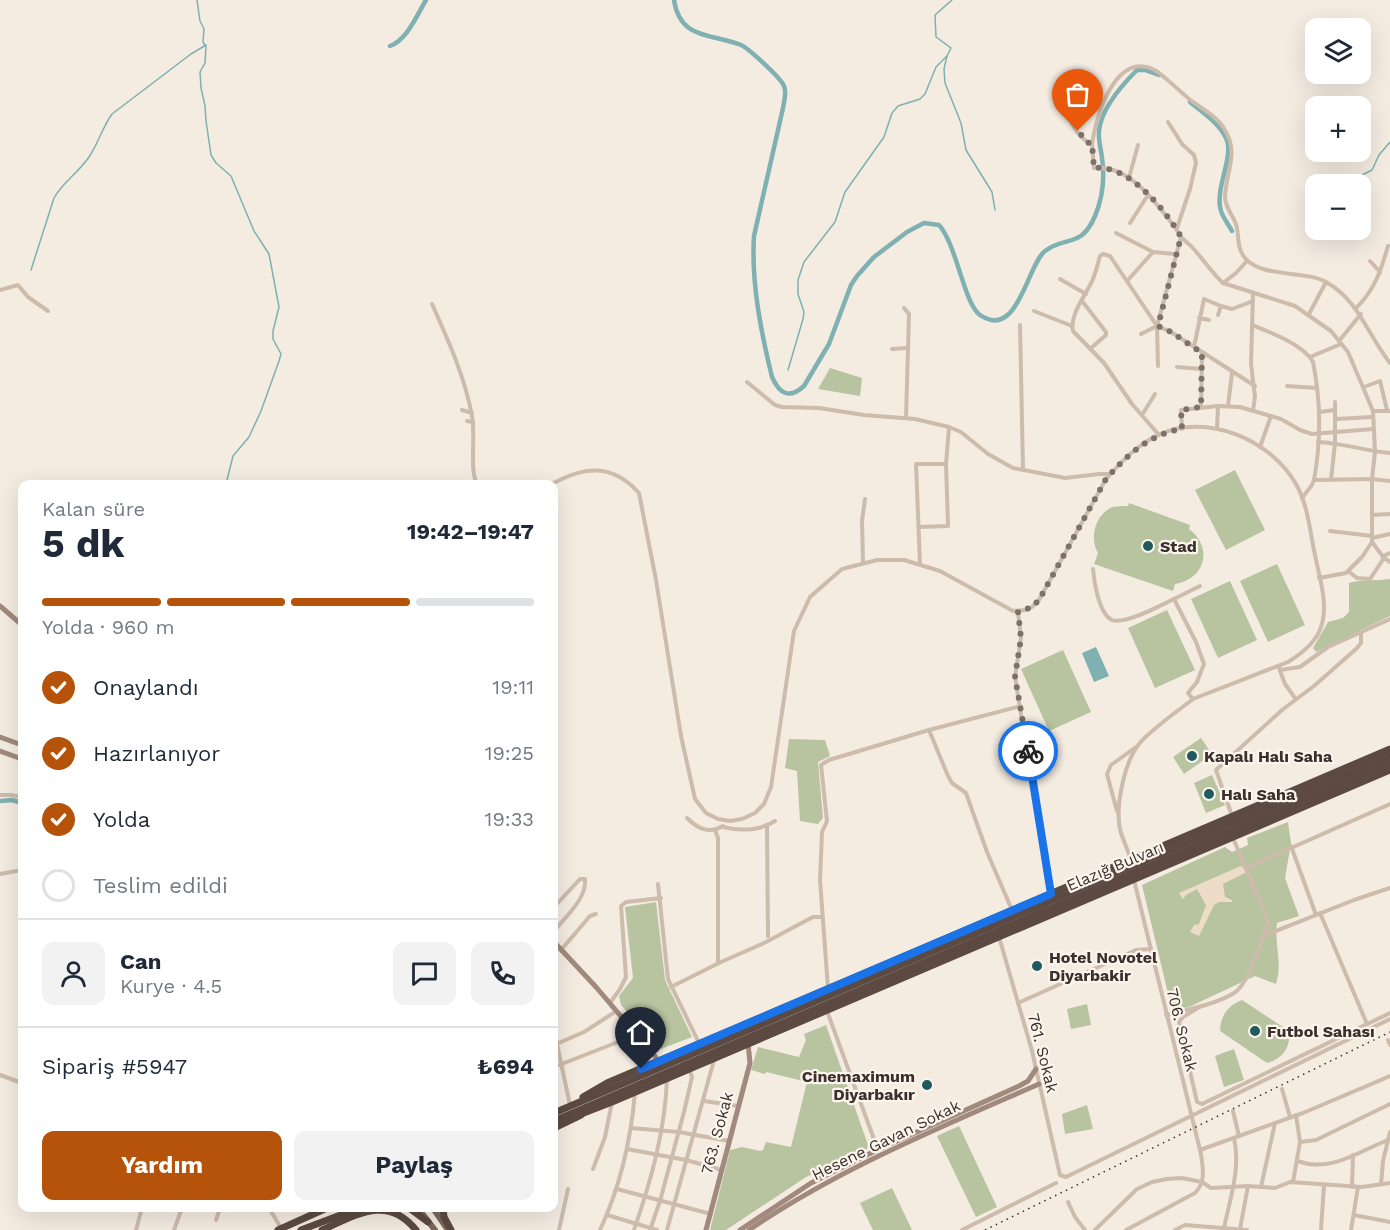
<!DOCTYPE html>
<html lang="tr">
<meta charset="utf-8">
<style>
body{margin:0;font-family:"Work Sans",sans-serif;background:#f2f2f3;color:#1f2937;height:100vh;display:flex;flex-direction:column;font-size:22px;white-space:nowrap}
*{box-sizing:border-box;margin:0}
p{font-size:20px;color:#747a83}
.icon{flex:none;width:33px;height:33px;fill:none;stroke:currentColor;stroke-width:2;stroke-linecap:round;stroke-linejoin:round}
.map{position:relative;flex:1;overflow:hidden}
.details{position:absolute;left:18px;top:480px;width:540px;height:732px;display:flex;flex-direction:column;background:#fff;border-radius:12px;box-shadow:0 6px 24px #0002}
.details>*{flex:none}
.tools{position:absolute;left:1305px;top:18px;display:grid;gap:12px}
.tools a{display:grid;place-items:center;width:66px;height:66px;border-radius:12px;background:#fff;box-shadow:0 6px 24px #0002;font-size:30px}
.pin{position:absolute;display:grid;place-items:center;width:51px;height:51px;color:#fff;margin:-62px -26px;border-radius:50% 50% 50% 0;rotate:-45deg;box-shadow:0 0 6px #0007}
.pin .icon{rotate:45deg}
.courier{position:absolute;display:grid;place-items:center;width:60px;height:60px;margin:-30px;border:4px solid #1a73e8;border-radius:50%;background:#fff;color:#222;box-shadow:0 2px 8px #0007}
.overview em{font-style:normal;font-weight:700}
.overview div{display:flex;flex-direction:column-reverse}
.overview{display:flex;align-items:center;justify-content:space-between;height:102px;padding:0 24px}
h1{font-size:39px;font-weight:700;line-height:45px}
.bar{display:grid;grid-template-columns:repeat(4,1fr);gap:9px 6px;align-content:center;height:72px;padding:0 24px}
.bar i{height:8px;border-radius:4px;background:#e0e1e3}
.bar .active{background:#b45309}
.bar p{grid-column:span 4}
.line{display:flex;align-items:center;gap:15px;padding:0 24px;border-top:2px solid #e0e1e3}
.line div{flex:1}
.round{display:grid;place-items:center;flex:none;width:63px;height:63px;border-radius:12px;background:#f2f2f3}
ol{padding:0 24px;list-style:none}
li{display:flex;align-items:center;gap:18px;height:66px}
li p{margin-inline-start:auto}
li .icon{padding:6px;border-radius:50%;background:#b45309;color:#fff;stroke-width:4}
li:last-child{color:#747a83}
li i{width:33px;height:33px;border:3px solid #e0e1e3;border-radius:50%}
.action{display:flex;gap:12px;margin-top:auto;padding:12px 24px}
.action a{flex:1;height:69px;border-radius:12px;background:#b45309;color:#fff;font-size:24px;font-weight:700;line-height:69px;text-align:center}
.action a+a{background:#f2f2f3;color:#1f2937}
.map>svg:first-child{display:block}
.green{fill:#b8c4a0}
.plaza{fill:#ecdcc8}
.water{fill:#7fb0b2}
.lines{fill:none;stroke-linecap:round;stroke-linejoin:round}
.stream{stroke:#7fb0b2;stroke-width:1.5}
.canal{stroke:#7fb0b2;stroke-width:4.5}
.street{stroke:#cdbbac;stroke-width:4}
.secondary{stroke:#a18a7d;stroke-width:5}
.primary{stroke:#7d675c;stroke-width:6}
.highway{stroke:#5c4a42;stroke-width:7}
.rail{stroke:#3b302b;stroke-width:1.5;stroke-dasharray:1.5 4.5;stroke-linecap:butt}
.done{stroke:#7c716b;stroke-width:6;stroke-dasharray:0 10.8}
.route{stroke:#1a73e8;stroke-width:8}
.poi-dot{fill:#1f5a5e;stroke:#fbf5ee;stroke-width:2}
.labels{text-anchor:middle;dominant-baseline:central;stroke-width:4.5;stroke-linejoin:round;paint-order:stroke}
.poi-label{font-size:16px;font-weight:bold;fill:#3b302b;stroke:#fbf5ee;text-anchor:start}
.street-label{font-size:16px;fill:#3b302b;stroke:#fbf5ee}
</style>
<div class="map">
<svg width="1390" height="1230" viewBox="0 0 1390 1230">
<rect width="100%" height="100%" fill="#f4ebe1"/>
<g class="green">
<path d="M830 368 862 378 860 396 818 389Z"/>
<path d="M1235 470 1265 530 1226 550 1195 490Z"/>
<path d="M1129 503 1190 525 1189 529C1213 547 1206 579 1175 584L1173 591 1094 564 1098 553C1089 538 1095 514 1113 507 1117 506 1123 506 1128 506Z"/>
<path d="M1277 564 1305 625 1268 642 1240 581Z"/>
<path d="M1390 579V616L1316 652 1313 648 1328 622 1343 618 1349 612V583C1361 579 1377 581 1390 579Z"/>
<path d="M1230 581 1257 640 1218 658 1191 599Z"/>
<path d="M1167 610 1195 670 1155 688 1128 628Z"/>
<path d="M1063 650 1091 712 1049 731 1021 669Z"/>
<path d="M1201 738 1212 754 1184 774 1173 757Z"/>
<path d="M789 739 825 740 830 756 818 762 823 818 818 824 800 821 797 771 785 768Z"/>
<path d="M1212 775 1225 805 1206 813 1194 783Z"/>
<path d="M1288 822 1291 843 1285 878 1299 916 1277 923C1274 946 1283 962 1276 984L1255 976 1189 1007 1172 1010 1142 885 1225 847 1232 852 1248 845 1247 838Z"/>
<path d="M656 902 665 980 692 1037 661 1049 621 1005 619 996 633 978 625 907Z"/>
<path d="M1242 1000 1289 1031C1291 1048 1282 1059 1267 1063L1220 1031C1221 1015 1227 1006 1242 1000Z"/>
<path d="M1087 1004 1091 1025 1071 1029 1067 1009Z"/>
<path d="M826 1025 868 1145 867 1149 806 1177 726 1230H710L730 1150 742 1147 760 1151 763 1150 766 1142 791 1147 807 1082 766 1072 765 1074 751 1070 758 1047 799 1057 806 1040 804 1034Z"/>
<path d="M1234 1049 1244 1080 1224 1087 1215 1056Z"/>
<path d="M1087 1105 1093 1129 1065 1134 1062 1114Z"/>
<path d="M959 1126 997 1207 976 1217 937 1136Z"/>
<path d="M892 1188 912 1230H873L860 1203Z"/>
</g>
<path class="plaza" d="M1241 866 1246 868 1245 873 1223 884 1225 897 1232 900V902H1219L1214 905 1199 936 1190 932 1194 925 1199 924 1206 905 1197 889 1186 895 1183 899 1179 893Z"/>
<path class="water" d="M1096 647 1109 676 1094 682 1082 653Z"/>
<g class="lines">
<g class="stream">
<path d="M197 0 200 21 204 29 203 42 206 47 205 63 200 72 201 88 205 106 206 121 211 155 216 163 231 176 254 231 269 254 279 307 273 331V339L281 354 279 361 261 411 249 437 233 456 226 484"/>
<path d="M947 56 944 69 945 83 961 123 966 150 992 192 995 210"/>
<path d="M1346 183 1372 170 1379 155 1390 142"/>
<path d="M31 270 54 198C63 182 79 172 89 157 98 144 102 128 112 114L191 54 206 45"/>
<path d="M788 370 803 319 804 312 798 294V280L804 262 835 222 845 192 884 137 892 113 898 106 920 99 925 94 936 67 947 56 951 48 936 37 935 15 952 0"/>
</g>
<g class="canal">
<path d="M674 0C680 40 711 33 741 45 748 48 781 78 784 86 787 93 784 101 783 108L754 236C751 282 761 332 772 377 779 393 789 400 804 386L829 344 851 285 857 276 874 257 907 232 924 223 939 225C957 245 964 304 980 315 1018 341 1027 265 1045 251 1066 235 1081 249 1095 216 1103 197 1105 179 1102 158 1101 149 1098 140 1099 131 1101 109 1122 85 1137 70H1145L1159 75"/>
<path d="M390 46C407 40 417 15 426 0"/>
<path d="M1190 102C1202 112 1219 123 1226 138 1235 156 1214 189 1221 211 1223 218 1229 225 1232 231"/>
<path d="M0 801 12 800 22 803"/>
</g>
<g class="street">
<path d="M1060 91C1066 109 1073 137 1092 144L1094 168C1129 164 1155 202 1174 226 1177 230 1179 234 1182 238 1185 241 1189 244 1192 247 1203 259 1211 272 1223 283L1295 306 1331 331 1348 352 1373 411 1375 452 1372 479V542L1362 557 1346 573 1319 578"/>
<path d="M1168 122 1182 144 1194 155 1196 163 1190 189 1177 228"/>
<path d="M1092 144C1096 115 1117 46 1158 72 1169 81 1179 90 1189 99 1202 109 1219 117 1226 132 1239 154 1225 175 1225 198 1226 210 1235 217 1237 228 1239 239 1237 248 1245 258 1261 278 1305 270 1326 282 1359 300 1368 336 1390 363"/>
<path d="M1129 178 1138 145"/>
<path d="M1130 223 1148 195"/>
<path d="M1116 233 1153 252"/>
<path d="M1370 261 1380 272"/>
<path d="M1060 279 1086 294"/>
<path d="M1128 280 1153 252 1175 254"/>
<path d="M1223 283 1236 273 1247 261"/>
<path d="M0 290 18 285 28 297 48 311"/>
<path d="M1082 301 1106 332V335L1090 349"/>
<path d="M432 304C448 340 465 377 472 416 476 436 469 469 477 484"/>
<path d="M1221 306 1232 309 1253 301"/>
<path d="M904 308 909 314 906 418"/>
<path d="M1356 308C1375 290 1381 270 1388 246"/>
<path d="M1034 311 1072 326"/>
<path d="M1309 314 1326 282"/>
<path d="M1199 318 1209 320"/>
<path d="M1020 325 1023 470"/>
<path d="M1252 325C1270 332 1304 345 1313 362 1321 401 1321 441 1314 480L1312 485 1302 498"/>
<path d="M1141 334 1157 326"/>
<path d="M1339 341 1361 314"/>
<path d="M1194 347 1204 299 1221 306 1218 315"/>
<path d="M892 349 908 348"/>
<path d="M1310 357 1341 344"/>
<path d="M1158 366 1157 326 1181 237"/>
<path d="M1177 367 1202 369"/>
<path d="M747 382 775 405 782 407 819 408 864 415 915 419 949 427 961 432 988 454 1013 468 1065 478 1099 474H1109"/>
<path d="M1287 386 1317 388"/>
<path d="M1364 387 1380 381 1387 410"/>
<path d="M1228 406 1232 373"/>
<path d="M1201 407 1202 354"/>
<path d="M462 410 472 413"/>
<path d="M1253 410 1255 397 1251 364 1253 293"/>
<path d="M1373 411H1390"/>
<path d="M1319 412 1335 410"/>
<path d="M1142 415 1155 394"/>
<path d="M1336 419 1372 417"/>
<path d="M467 421 473 422"/>
<path d="M1182 429 1181 410 1218 406 1240 407 1281 419 1300 430 1312 434 1373 429"/>
<path d="M1217 429 1218 406"/>
<path d="M1159 435 1132 404 1104 363 1073 331C1069 314 1087 294 1093 279 1096 271 1098 264 1100 256L1103 254 1110 256 1157 326 1171 332 1255 386"/>
<path d="M1318 442C1343 443 1365 451 1390 453"/>
<path d="M1260 447 1271 416"/>
<path d="M1314 480 1372 479 1390 481"/>
<path d="M1331 480 1335 443V402"/>
<path d="M552 484C584 466 612 463 639 493L656 580 681 736 695 799 706 813 718 819 730 821 742 819 755 813 764 804 771 787 794 631 810 597 842 569 877 560H904L940 571 1013 611 1026 610 1032 607 1039 600 1106 479C1121 462 1137 445 1158 435 1207 412 1271 440 1296 484 1308 505 1310 532 1315 555 1319 576 1329 605 1321 627 1316 643 1301 654 1288 662L1193 699"/>
<path d="M1372 515 1390 514"/>
<path d="M919 527 948 526 946 464 949 427"/>
<path d="M1330 531 1372 536"/>
<path d="M1372 538 1390 534"/>
<path d="M1372 542 1384 558 1390 562"/>
<path d="M1383 556 1390 553"/>
<path d="M863 562 862 521 865 499"/>
<path d="M920 564 916 464H946"/>
<path d="M1093 569C1094 582 1099 614 1112 620 1125 625 1161 605 1174 599L1196 642 1204 664 1197 682 1188 693 1193 699C1179 710 1149 731 1139 744 1124 763 1114 810 1121 833 1124 842 1128 851 1131 859"/>
<path d="M1348 571 1357 578 1370 579 1384 558"/>
<path d="M1174 599 1200 586"/>
<path d="M1018 612 1021 638 1015 677 1050 894"/>
<path d="M1279 668 1285 684 1295 698"/>
<path d="M1280 670 1300 667 1328 647 1390 619"/>
<path d="M929 730 948 776 952 783 966 793 987 852 1012 910"/>
<path d="M0 795H11L22 797"/>
<path d="M1117 811 1107 774 1111 765 1136 747"/>
<path d="M1232 816 1216 770 1282 710 1314 686 1356 649 1361 643V634"/>
<path d="M687 818C698 829 709 834 723 826"/>
<path d="M767 826 768 936"/>
<path d="M723 827C740 831 759 831 775 821"/>
<path d="M715 830 718 838V963"/>
<path d="M1291 846 1316 915"/>
<path d="M1246 868 1390 804"/>
<path d="M0 874 22 870"/>
<path d="M658 884 668 979 699 1043"/>
<path d="M554 907 580 879H585C587 899 565 917 554 931"/>
<path d="M1320 913 1367 1024"/>
<path d="M1263 936 1354 900 1390 888"/>
<path d="M999 937 1032 1051 1060 1175 1066 1177 1390 1019"/>
<path d="M561 950 590 916 596 914"/>
<path d="M671 987 721 962 764 943 813 917H822"/>
<path d="M828 988 820 880 822 832 827 821 821 765 829 760 929 730 1021 706"/>
<path d="M610 1003 620 989 626 977 621 906 626 902 661 898"/>
<path d="M1018 1003 1136 950 1151 949"/>
<path d="M1201 1006 1183 1017 1179 1022 1197 1102 1202 1104 1390 1013"/>
<path d="M827 1011 878 1150"/>
<path d="M1166 1015C1186 1010 1217 1004 1234 993 1249 984 1262 939 1268 921L1233 838"/>
<path d="M554 1030 570 1105"/>
<path d="M1388 1040 1390 1045"/>
<path d="M554 1045 584 1032 615 1012"/>
<path d="M554 1067 636 1035"/>
<path d="M0 1075 22 1083"/>
<path d="M1282 1089 1290 1117"/>
<path d="M704 1101 738 1106"/>
<path d="M1233 1111 1239 1136"/>
<path d="M631 1128 679 1132 729 1141"/>
<path d="M1300 1142 1316 1140 1390 1104"/>
<path d="M627 1149 686 1160 722 1170"/>
<path d="M1200 1150 1303 1113 1390 1076"/>
<path d="M1297 1161C1331 1173 1357 1152 1388 1140"/>
<path d="M593 1169 605 1137 612 1102"/>
<path d="M1293 1182 1300 1142 1296 1115"/>
<path d="M1381 1184 1383 1161 1390 1132"/>
<path d="M1261 1187 1275 1123"/>
<path d="M1352 1187 1353 1155"/>
<path d="M617 1189 711 1214"/>
<path d="M1068 1202 1075 1217 1085 1230"/>
<path d="M269 1208 281 1228"/>
<path d="M607 1215 657 1230"/>
<path d="M1354 1215 1390 1222"/>
<path d="M216 1220 220 1208"/>
<path d="M1224 1228C1230 1199 1241 1167 1234 1138"/>
<path d="M1240 1229 1248 1186"/>
<path d="M136 1230 142 1208"/>
<path d="M174 1230 182 1208"/>
<path d="M559 1230 568 1189"/>
<path d="M600 1230C620 1187 631 1140 635 1092"/>
<path d="M634 1230C651 1181 665 1131 667 1079"/>
<path d="M650 1230 660 1201 684 1112 692 1077 689 1069"/>
<path d="M667 1230 714 1060"/>
<path d="M962 1230 1056 1183"/>
<path d="M1095 1230 1137 1189 1152 1182 1167 1179 1182 1178 1202 1182 1211 1188 1248 1186 1275 1188 1290 1182 1362 1187 1390 1183"/>
<path d="M1126 1230 1195 1193C1206 1182 1203 1169 1201 1154L1134 880"/>
<path d="M1175 1230 1185 1225 1247 1230"/>
<path d="M1321 1230 1324 1185"/>
<path d="M1351 1230 1358 1187"/>
</g>
<g class="secondary">
<path d="M0 606 22 625"/>
<path d="M0 737 22 745"/>
<path d="M0 751 22 759"/>
<path d="M554 942 596 987 659 1061"/>
<path d="M706 1230 750 1063 748 1043"/>
<path d="M740 1230 811 1183 877 1150 1019 1086 1028 1081 1036 1069"/>
<path d="M749 1230C838 1169 941 1127 1039 1084"/>
</g>
<g class="primary">
<path d="M418 1208 435 1230"/>
<path d="M433 1208 448 1230"/>
</g>
<g class="highway">
<path d="M583 1097 607 1083 1390 749"/>
<path d="M554 1113 1390 756"/>
<path d="M576 1116 612 1102 1390 770"/>
<path d="M554 1121 1390 763"/>
<path d="M554 1128 581 1115"/>
<path d="M409 1208 428 1222"/>
<path d="M443 1208 444 1217 451 1230"/>
<path d="M278 1230 327 1208"/>
<path d="M301 1230 359 1208"/>
<path d="M322 1230C356 1215 387 1194 416 1230"/>
</g>
<path class="rail" d="M985 1230 1390 1032"/>
</g>
<g class="lines">
<path class="done" d="M1028 751 1015 677 1021 638 1018 612 1032 607 1039 600 1106 479C1127 455 1150 434 1182 429L1181 410 1201 407 1202 353 1171 332 1158 326 1181 237C1166 210 1128 164 1094 168L1092 144 1087 142 1078 131"/>
<path class="route" d="M641 1069 1051 894 1028 751"/>
</g>
<g class="poi-dot">
<circle cx="1148" cy="546" r="6"/>
<circle cx="1192" cy="756" r="6"/>
<circle cx="1209" cy="794" r="6"/>
<circle cx="1037" cy="966" r="6"/>
<circle cx="1255" cy="1031" r="6"/>
<circle cx="927" cy="1085" r="6"/>
</g>
<g class="labels">
<g class="poi-label">
<text x="1160" y="546">Stad</text>
<text x="1204" y="756">Kapalı Halı Saha</text>
<text x="1221" y="794">Halı Saha</text>
<text x="1049" y="957">Hotel Novotel<tspan x="1049" dy="18">Diyarbakir</tspan></text>
<text x="1267" y="1031">Futbol Sahası</text>
<text x="915" y="1076" text-anchor="end">Cinemaximum<tspan x="915" dy="18">Diyarbakır</tspan></text>
</g>
<g class="street-label">
<text transform="translate(1115 866) rotate(-23)">Elazığ Bulvarı</text>
<text transform="translate(1182 1030) rotate(76)">706. Sokak</text>
<text transform="translate(1043 1053) rotate(76)">761. Sokak</text>
<text transform="translate(717 1133) rotate(-75)">763. Sokak</text>
<text transform="translate(886 1140) rotate(-26)">Hesene Gavan Sokak</text>
</g>
</g>
</svg>
<div class="tools">
<a><svg class="icon" aria-label="layers" viewBox="0 0 24 24"><path d="M12 4l9 5-9 5-9-5zM3 14l9 5 9-5"/></svg></a>
<a>+</a>
<a>−</a>
</div>
<div class="pin" style="left:1078px;top:131px;background:#ea580c"><svg class="icon" aria-label="bag" viewBox="0 0 24 24"><path d="M5 8h14l-1 12H6zM9 8a3 3 0 0 1 6 0"/></svg></div>
<div class="pin" style="left:641px;top:1069px;background:#1f2937"><svg class="icon" aria-label="home" viewBox="0 0 24 24"><path d="M3 11l9-7 9 7M6 9v11h12V9"/></svg></div>
<div class="courier" style="left:1028px;top:751px"><svg class="icon" aria-label="bike" viewBox="0 0 24 24"><circle cx="6" cy="16" r="4"/><circle cx="18" cy="16" r="4"/><path d="M6 16l4-8h5l3 8M10 8l3 8H6M13 5h3"/></svg></div>
<section class="details">
<div class="overview"><div><h1>5 dk</h1><p>Kalan süre</p></div><em>19:42–19:47</em></div>
<div class="bar"><i class="active"></i><i class="active"></i><i class="active"></i><i></i><p>Yolda · 960 m</p></div>
<ol>
<li><svg class="icon" aria-label="check" viewBox="0 0 24 24"><path d="M5 12l5 5 9-10"/></svg>Onaylandı<p>19:11</p></li>
<li><svg class="icon" aria-label="check" viewBox="0 0 24 24"><path d="M5 12l5 5 9-10"/></svg>Hazırlanıyor<p>19:25</p></li>
<li><svg class="icon" aria-label="check" viewBox="0 0 24 24"><path d="M5 12l5 5 9-10"/></svg>Yolda<p>19:33</p></li>
<li><i></i>Teslim edildi</li>
</ol>
<div class="line" style="height:108px"><a class="round"><svg class="icon" aria-label="person" viewBox="0 0 24 24"><circle cx="12" cy="8" r="4"/><path d="M4 21q1-7 8-7t8 7"/></svg></a><div><b>Can</b><p>Kurye · 4.5</p></div><a class="round"><svg class="icon" aria-label="chat" viewBox="0 0 24 24"><path d="M4 5h16v11H9l-5 4z"/></svg></a><a class="round"><svg class="icon" aria-label="phone" viewBox="0 0 24 24"><path d="M5 4h4l2 5-3 2q2 4 5 5l2-3 5 2v4C11 20 4 13 5 4z"/></svg></a></div>
<div class="line" style="height:78px"><div>Sipariş #5947</div><b>₺694</b></div>
<div class="action"><a>Yardım</a><a>Paylaş</a></div>
</section>
</div>
